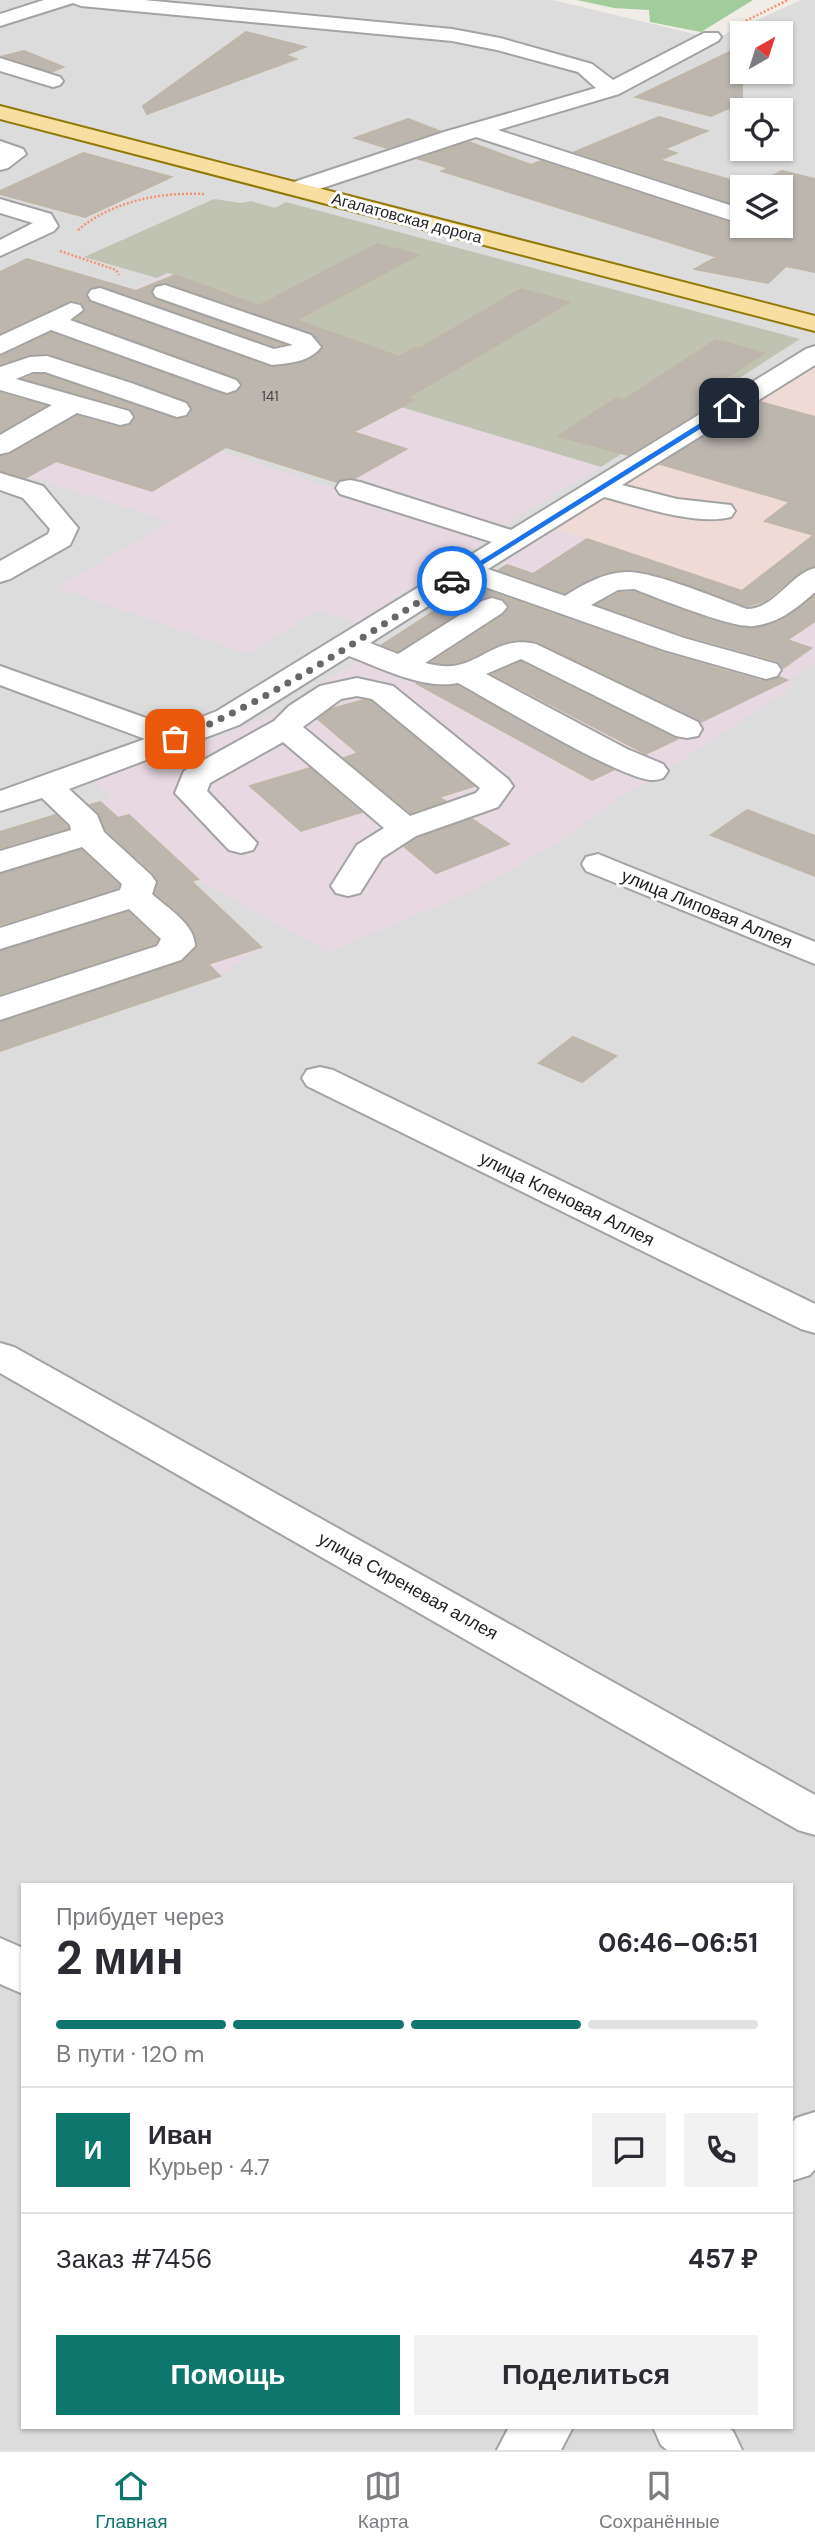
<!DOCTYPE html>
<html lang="ru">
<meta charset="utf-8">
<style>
body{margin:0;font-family:"DM Sans",sans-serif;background:#f2f2f3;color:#2b2b33;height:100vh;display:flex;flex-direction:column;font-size:26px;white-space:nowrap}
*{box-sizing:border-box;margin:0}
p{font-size:23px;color:#7c7c81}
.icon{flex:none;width:38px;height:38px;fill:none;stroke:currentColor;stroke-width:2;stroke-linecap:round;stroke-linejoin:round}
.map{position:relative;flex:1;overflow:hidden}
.details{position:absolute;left:21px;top:1883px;width:772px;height:546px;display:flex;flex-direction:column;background:#fff;border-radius:0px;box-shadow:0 2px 5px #0004}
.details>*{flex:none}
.needle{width:46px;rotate:39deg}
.buttons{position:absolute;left:730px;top:21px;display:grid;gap:14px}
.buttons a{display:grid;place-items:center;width:63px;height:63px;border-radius:0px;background:#fff;box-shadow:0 2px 5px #0004;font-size:35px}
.pin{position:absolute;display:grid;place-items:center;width:60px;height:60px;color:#fff;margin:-30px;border-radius:14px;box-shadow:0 4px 10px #0006}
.courier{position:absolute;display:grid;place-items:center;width:70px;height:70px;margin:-35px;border:5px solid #1a73e8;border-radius:50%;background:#fff;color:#222;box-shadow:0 2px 9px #0007}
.headline em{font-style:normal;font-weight:700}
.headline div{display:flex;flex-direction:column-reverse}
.headline{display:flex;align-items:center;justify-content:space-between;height:119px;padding:0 35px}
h1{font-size:46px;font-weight:700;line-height:52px}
.bar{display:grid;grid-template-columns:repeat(4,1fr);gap:10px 7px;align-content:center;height:84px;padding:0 35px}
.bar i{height:9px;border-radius:5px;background:#e1e1e2}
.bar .on{background:#0f766e}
.bar p{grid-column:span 4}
.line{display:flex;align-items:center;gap:18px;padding:0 35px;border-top:2px solid #e1e1e2}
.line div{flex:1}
.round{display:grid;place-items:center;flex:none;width:74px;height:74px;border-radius:0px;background:#f2f2f3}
.action{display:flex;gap:14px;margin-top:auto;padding:14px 35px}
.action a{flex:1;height:80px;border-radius:0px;background:#0f766e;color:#fff;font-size:28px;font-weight:700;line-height:80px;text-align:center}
.action a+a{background:#f2f2f3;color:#2b2b33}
.dock{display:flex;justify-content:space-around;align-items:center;height:98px;border-top:2px solid #e1e1e2;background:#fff;font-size:19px;color:#7c7c81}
.dock a{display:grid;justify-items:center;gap:4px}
.dock .on{color:#0f766e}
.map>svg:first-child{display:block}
.residential{fill:#dddcdc;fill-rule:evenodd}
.commercial{fill:#efdad5}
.industrial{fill:#e8d8e2}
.construction{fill:#c0c3b1}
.forest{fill:#a3cc9c}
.building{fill:#bcb6af;stroke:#c0b6a8;stroke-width:2;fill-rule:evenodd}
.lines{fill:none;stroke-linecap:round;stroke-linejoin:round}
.minor-casing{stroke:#a3a3a3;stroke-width:4}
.major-casing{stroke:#917808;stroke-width:4}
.path{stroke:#f29373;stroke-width:2.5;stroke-dasharray:2 2;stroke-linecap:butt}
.minor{fill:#fff;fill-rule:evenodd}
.major{fill:#f7dfa2;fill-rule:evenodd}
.route{fill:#1a73e8}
.done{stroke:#686764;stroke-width:7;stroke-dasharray:0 12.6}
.labels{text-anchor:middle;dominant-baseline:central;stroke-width:6;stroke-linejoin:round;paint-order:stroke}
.number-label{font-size:14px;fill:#464543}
.far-street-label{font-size:16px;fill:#1f1f1f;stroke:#fff}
.street-label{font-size:18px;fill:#1f1f1f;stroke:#fff}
</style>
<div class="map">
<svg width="815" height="2450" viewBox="0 0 815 2450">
<rect width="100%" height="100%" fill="#efede5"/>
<path class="residential" d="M0 0H553L715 39 801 0H815V2450H0ZM742 33H780V72H742ZM742 110H780V149H742ZM742 187H780V226H742ZM23 1885H791V2427H23Z"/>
<path class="commercial" d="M815 364V534L742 591 552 528Z"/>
<g class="industrial">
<path d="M167 273 344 337 297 361 414 400 403 408 601 467 497 529 278 463 234 437 181 418 157 431 439 522 448 529 484 542 356 623 319 610 248 654 57 587 170 522 0 467V354Z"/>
<path d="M552 528 742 591 815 534V662L789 680 797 683 773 700 647 783 621 796 556 844 469 893 328 952 197 879 192 881 261 947 220 976 0 1051V832L111 799 92 780 231 732 279 711 506 566 499 562Z"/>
</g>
<path class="construction" d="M214 199 241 203 251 201 275 208 286 202 800 339 601 467 401 407 413 400 295 361 343 337 175 275 167 273 157 278 84 257Z"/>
<path class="forest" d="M577 0H753L701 32 650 22 649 10 614 8Z"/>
<g class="building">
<path d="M246 32 305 47 285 55 296 59 147 114 143 106Z"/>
<path d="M742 46V102L711 116 636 97Z"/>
<path d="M24 51 63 67 51 72 4 56Z"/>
<path d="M659 117 707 131 664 149 676 153 659 160 752 186 782 171 815 179V272L786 266 768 283 695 269 717 257 442 171 449 168 419 159 469 142 531 165 541 161 741 227 780 226V187H742V206L575 152Z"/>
<path d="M408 119 439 131 387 148 355 138Z"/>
<path d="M83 153 171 177 85 217 0 194V191Z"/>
<path d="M377 244 418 255 296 320 399 357 415 348 419 349 521 289 569 302 407 398 414 400 353 432 406 449 355 478 337 482 226 447 152 491 56 461 25 478 0 471V456L10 454 77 416 119 428 130 426 135 418 130 408 24 379 34 375H45L176 419 187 418 192 410 187 401 48 354 29 355 0 364V356L51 333 226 395 237 392 243 385 237 378 75 319 85 309 81 302 72 300 0 333V272L27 259 136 291 175 275 259 306ZM166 283 312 333 323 349 306 361 271 367 90 302 86 296 90 287 101 286 274 346 283 344 155 299 151 293 154 286Z"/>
<path d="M716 340 764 353 711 388 729 393 628 455 558 436 617 398 624 400Z"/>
<path d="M0 393 45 406 0 432Z"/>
<path d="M760 402 815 417V566L796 575 765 601 747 606 670 578 638 570H617L601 574 565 593 499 570 507 565 533 574 587 539 742 591 814 535 765 521 790 502 660 464Z"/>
<path d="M473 586 663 653 765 682 779 677 787 680 701 722 536 641H511L462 661 449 664 432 662 504 615 509 605 503 598 493 595 481 599 398 651 382 645Z"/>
<path d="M634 592 712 621 754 629 781 620 815 595V621L787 640 811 648 783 668 778 661 685 635 597 604 619 593Z"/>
<path d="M521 662 675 738 677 739 646 754 492 674Z"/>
<path d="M416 683 457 686 613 770 592 780Z"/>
<path d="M364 700 371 701 474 786 439 797 445 801 411 813 344 758 358 753 318 719 331 709Z"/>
<path d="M310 768 361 812 301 831 250 786Z"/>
<path d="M100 802 118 818 129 815 198 879 191 881 261 947 208 964 220 976 0 1051V1022L182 962 197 948 196 937 187 922 155 893 158 883 153 873 106 830 99 814 90 805Z"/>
<path d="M747 810 815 836V876L711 835Z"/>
<path d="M56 815 68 828 0 848V832Z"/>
<path d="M472 819 509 844 436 873 405 847 417 838Z"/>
<path d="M81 850 119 885 118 888 0 925V874Z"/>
<path d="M128 912 158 940 155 944 0 994V951Z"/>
<path d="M573 1037 616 1056 582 1082 539 1063Z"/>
</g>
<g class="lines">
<defs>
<g id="minor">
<path d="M44 0H144L452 29 500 38 592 64 613 80 704 33H718L721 37 718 41 619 94 498 130 742 209V224L476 137 304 194H288L285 189 288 184 444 132 596 88 578 72 497 50 452 41 81 6 73 3 0 26V14Z"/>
<path d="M0 58 60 77 63 81 60 85 53 87 0 71Z"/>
<path d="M0 141 23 149 26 154 8 168 0 170Z"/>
<path d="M0 199 51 214 58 226 54 231 0 256V240L33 223 0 213Z"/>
<path d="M165 285 311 335 321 347C310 362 289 363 272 365L91 300 88 295 91 290 100 288 274 349 293 345 156 297 153 292 156 287Z"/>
<path d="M71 303 80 305 83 310 70 320 236 380 240 385 236 390 227 393 218 390 51 330 0 354V336Z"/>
<path d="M815 346V365L622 485 677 499 731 505 735 511 731 517C694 526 640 506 604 497L488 569 565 596C584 584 603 573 626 572 654 571 718 599 747 609 776 608 789 575 815 568V592C797 608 779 623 754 626 733 629 658 598 634 589L618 590 591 605 684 638 777 664 781 670 777 676 766 679 664 650 468 581 370 643 398 654 482 601 492 598 502 601 507 607 502 613 425 663C434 665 443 667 452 666 482 663 499 635 536 644L698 722 702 729 698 736 687 738 676 736 521 659 486 674 627 749 663 764 668 771 663 778C660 779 656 780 653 780 624 781 491 701 458 683 423 690 381 668 349 656L239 725 69 789 97 815 104 832 151 875 156 882 152 894C167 908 195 924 195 946L181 960 0 1020V997L157 946 161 939 129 909 0 949V928L120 890 122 884 82 847 0 872V851L71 830 70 825 42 798 0 811V791L145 739 0 685V666L174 728 217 711 492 542 340 494 336 488 340 482 350 480 360 482 511 530 806 349Z"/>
<path d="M47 356 131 383 186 403 190 409 186 415 177 417 45 372H33L16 379 129 411 133 417 129 423 120 425 77 413 9 452 0 454V435L52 405 0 390V367L30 357Z"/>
<path d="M0 473 43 486 78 528 70 545 10 579 0 582V561L48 534 50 529 23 498 0 490Z"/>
<path d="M357 678 393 686 508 779 513 786 498 807 416 836 382 858 360 893 348 896 336 893 331 886 357 845 384 828 283 742 210 783 207 791 257 843 253 850 241 853 229 850 175 793 184 771 274 721 289 706 320 686ZM357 696 372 699 480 788 476 793 410 816 303 727 341 699Z"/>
<path d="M598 854 815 942V964L586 871 582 864 586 857Z"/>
<path d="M320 1067 333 1070 815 1304V1333L801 1329 307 1086 302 1078 307 1070Z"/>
<path d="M0 1343 14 1347 815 1795V1835L798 1830 0 1373Z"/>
<path d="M0 1938 23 1948V1994L0 1984Z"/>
<path d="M815 2112V2169L810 2175 791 2181V2124L796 2118Z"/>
<path d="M509 2427H573L561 2450H497Z"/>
<path d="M653 2427H727L733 2431 742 2450H667L661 2445Z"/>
</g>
<path id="major" d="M0 106 815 316V331L0 119Z"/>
</defs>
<use href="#minor" class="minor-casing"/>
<use href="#major" class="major-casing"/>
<g class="path">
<path d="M735 26 788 0"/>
<path d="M78 230C112 201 161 192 204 194"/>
<path d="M60 251 116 270 119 275"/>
</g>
<use href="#minor" class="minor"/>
<use href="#major" class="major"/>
</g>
<path class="route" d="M729 405 732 409 455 582 448 581Z"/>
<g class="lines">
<path class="done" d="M175 739C274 699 362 637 452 581"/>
</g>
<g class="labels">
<g class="number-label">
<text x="270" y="396">141</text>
</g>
<g class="far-street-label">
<text transform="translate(407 218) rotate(15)">Агалатовская дорога</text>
</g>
<g class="street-label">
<text transform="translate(707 909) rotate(22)">улица Липовая Аллея</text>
<text transform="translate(567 1199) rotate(26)">улица Кленовая Аллея</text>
<text transform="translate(408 1586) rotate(29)">улица Сиреневая аллея</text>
</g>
</g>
</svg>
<div class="buttons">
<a><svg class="needle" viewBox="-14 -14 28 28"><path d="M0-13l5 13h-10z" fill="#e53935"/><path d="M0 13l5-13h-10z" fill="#7c7c81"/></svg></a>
<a><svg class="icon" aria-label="locate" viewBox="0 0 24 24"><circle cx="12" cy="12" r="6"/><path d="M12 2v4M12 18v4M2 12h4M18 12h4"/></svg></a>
<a><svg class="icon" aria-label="layers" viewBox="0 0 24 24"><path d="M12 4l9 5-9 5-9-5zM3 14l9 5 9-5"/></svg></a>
</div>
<div class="pin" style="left:175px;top:739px;background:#ea580c"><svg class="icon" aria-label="bag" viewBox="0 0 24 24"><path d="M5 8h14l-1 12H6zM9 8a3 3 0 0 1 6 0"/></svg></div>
<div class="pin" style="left:729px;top:408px;background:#1f2937"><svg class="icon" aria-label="home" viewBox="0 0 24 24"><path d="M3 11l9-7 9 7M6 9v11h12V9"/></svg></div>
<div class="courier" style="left:452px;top:581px"><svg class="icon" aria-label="car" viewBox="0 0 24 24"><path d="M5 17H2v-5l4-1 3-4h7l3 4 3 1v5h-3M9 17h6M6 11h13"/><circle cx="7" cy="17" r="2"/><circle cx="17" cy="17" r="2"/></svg></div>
<section class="details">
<div class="headline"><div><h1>2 мин</h1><p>Прибудет через</p></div><em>06:46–06:51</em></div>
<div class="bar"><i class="on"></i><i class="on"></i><i class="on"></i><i></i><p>В пути · 120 m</p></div>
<div class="line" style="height:126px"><b class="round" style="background:#0f766e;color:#fff">И</b><div><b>Иван</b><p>Курьер · 4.7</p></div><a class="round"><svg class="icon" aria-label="chat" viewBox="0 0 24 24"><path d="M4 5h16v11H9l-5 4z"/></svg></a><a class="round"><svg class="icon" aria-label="phone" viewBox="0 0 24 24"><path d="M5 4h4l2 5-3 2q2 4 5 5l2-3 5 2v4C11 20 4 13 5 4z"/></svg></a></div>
<div class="line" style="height:91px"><div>Заказ #7456</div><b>457 ₽</b></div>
<div class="action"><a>Помощь</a><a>Поделиться</a></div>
</section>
</div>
<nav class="dock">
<a class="on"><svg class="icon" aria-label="home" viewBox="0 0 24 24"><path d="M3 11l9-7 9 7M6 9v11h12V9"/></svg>Главная</a>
<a><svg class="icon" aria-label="map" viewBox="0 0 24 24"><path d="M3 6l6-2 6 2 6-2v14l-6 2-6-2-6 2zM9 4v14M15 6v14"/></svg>Карта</a>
<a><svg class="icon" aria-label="saved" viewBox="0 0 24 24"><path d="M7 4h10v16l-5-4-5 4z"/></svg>Сохранённые</a>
</nav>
